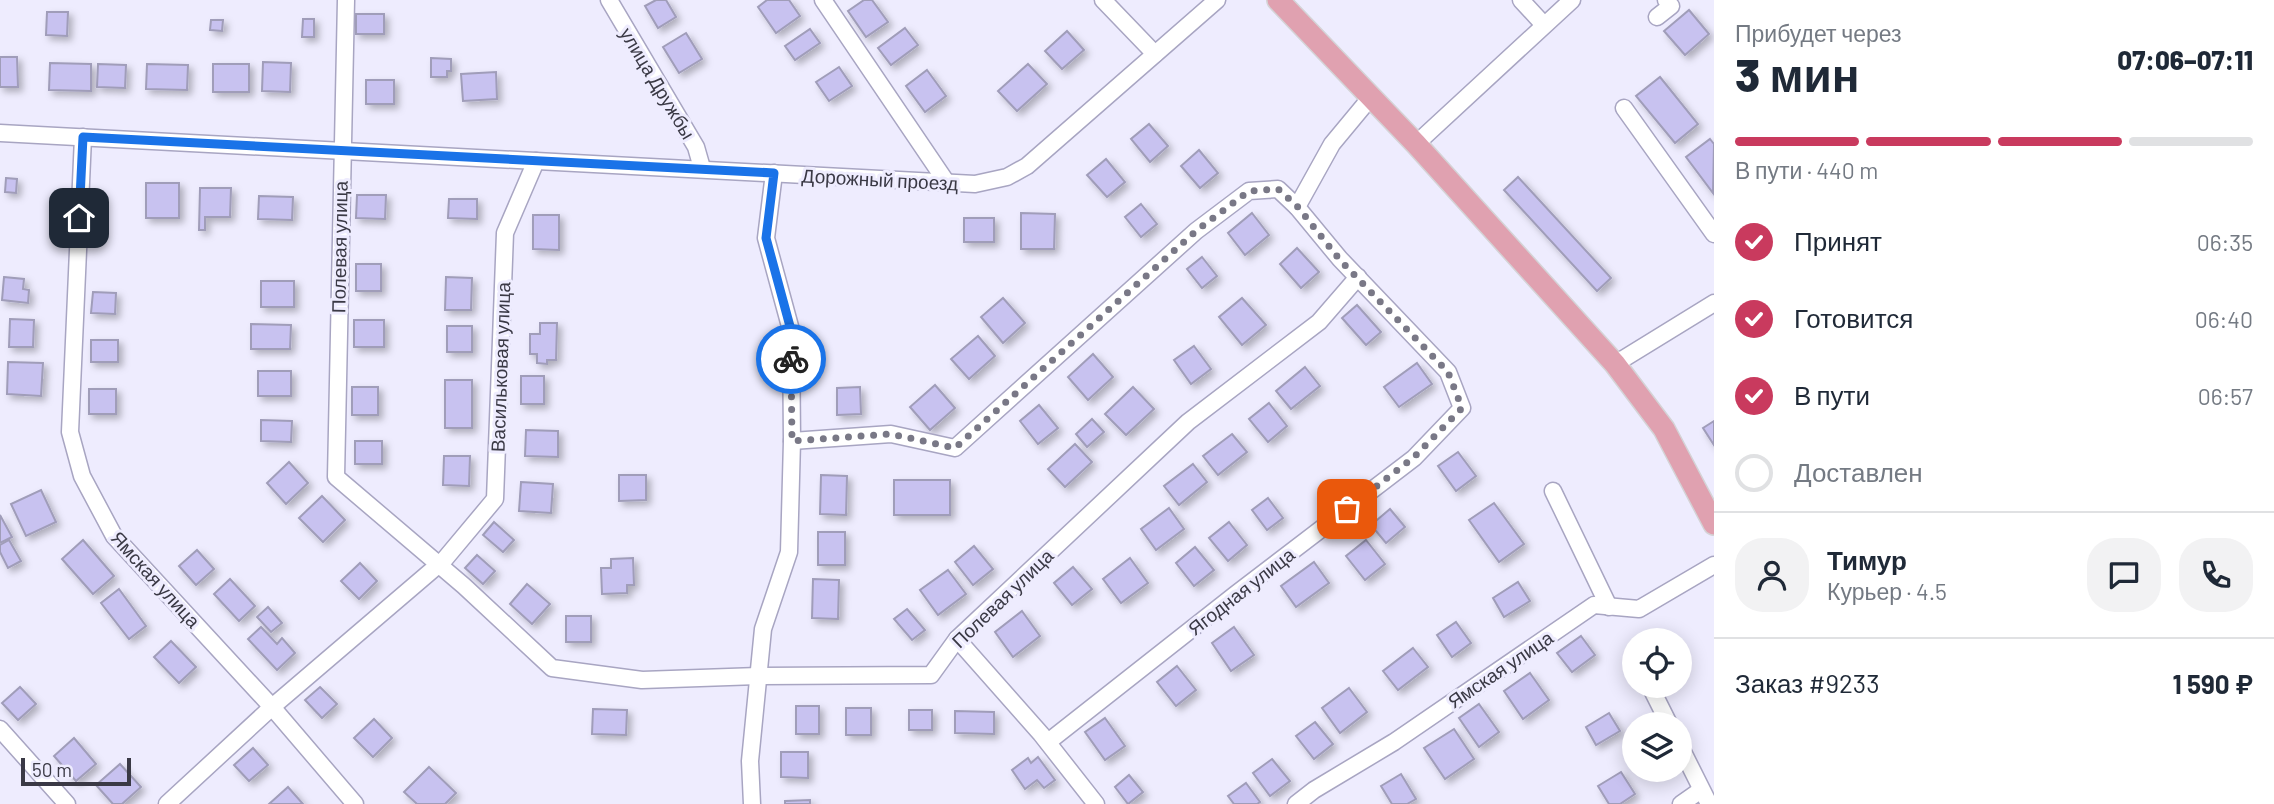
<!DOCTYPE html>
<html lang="ru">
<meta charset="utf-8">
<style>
body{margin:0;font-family:Barlow,sans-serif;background:#f2f2f3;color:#1f2937;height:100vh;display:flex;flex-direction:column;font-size:26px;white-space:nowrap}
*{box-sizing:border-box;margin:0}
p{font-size:23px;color:#747a83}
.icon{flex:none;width:38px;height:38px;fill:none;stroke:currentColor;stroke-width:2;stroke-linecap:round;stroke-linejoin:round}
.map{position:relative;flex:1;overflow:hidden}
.details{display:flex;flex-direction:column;background:#fff;width:560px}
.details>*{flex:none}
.fabs{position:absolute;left:1622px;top:628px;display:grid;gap:14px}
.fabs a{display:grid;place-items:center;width:70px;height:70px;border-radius:50%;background:#fff;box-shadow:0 4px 18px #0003;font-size:35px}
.scale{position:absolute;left:21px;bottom:18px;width:110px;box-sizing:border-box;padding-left:7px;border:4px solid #3a3945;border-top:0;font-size:19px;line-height:24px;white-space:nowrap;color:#3a3945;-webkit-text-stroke:5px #eeecfe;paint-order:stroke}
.pin{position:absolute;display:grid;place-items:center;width:60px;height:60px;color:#fff;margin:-30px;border-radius:14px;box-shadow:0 4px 10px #0006}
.courier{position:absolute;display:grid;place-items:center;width:70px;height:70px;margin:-35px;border:5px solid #1a73e8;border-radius:50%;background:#fff;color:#222;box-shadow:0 2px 9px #0007}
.head em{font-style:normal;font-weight:800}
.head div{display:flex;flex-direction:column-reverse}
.head{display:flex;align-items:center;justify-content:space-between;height:119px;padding:0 21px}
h1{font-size:46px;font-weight:800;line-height:52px}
.bar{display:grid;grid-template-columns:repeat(4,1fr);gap:10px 7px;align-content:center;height:84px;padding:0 21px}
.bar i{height:9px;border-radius:5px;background:#e0e1e3}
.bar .selected{background:#c93a5e}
.bar p{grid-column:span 4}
.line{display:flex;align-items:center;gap:18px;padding:0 21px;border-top:2px solid #e0e1e3}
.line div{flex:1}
.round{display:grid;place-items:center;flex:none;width:74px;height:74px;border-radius:28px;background:#f2f2f3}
ol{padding:0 21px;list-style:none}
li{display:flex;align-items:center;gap:21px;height:77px}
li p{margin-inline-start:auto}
li .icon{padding:7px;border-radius:50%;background:#c93a5e;color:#fff;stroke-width:4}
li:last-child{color:#747a83}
li i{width:38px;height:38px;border:4px solid #e0e1e3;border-radius:50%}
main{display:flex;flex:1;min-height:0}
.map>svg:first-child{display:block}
.building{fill:#c8c2f0;stroke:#a09db9;stroke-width:2;filter:url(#shadow)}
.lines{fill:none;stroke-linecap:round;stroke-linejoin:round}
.minor-casing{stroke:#a8a5c2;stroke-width:19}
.major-casing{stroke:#d4d3d6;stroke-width:24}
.minor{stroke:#fff;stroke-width:16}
.major{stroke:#e0a1b0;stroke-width:21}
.done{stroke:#797886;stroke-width:7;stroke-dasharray:0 12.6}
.route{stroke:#1a73e8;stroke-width:9}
.labels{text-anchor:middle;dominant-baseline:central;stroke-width:6;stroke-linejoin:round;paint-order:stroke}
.street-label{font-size:19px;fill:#3a3945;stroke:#eeecfe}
</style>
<main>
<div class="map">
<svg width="1714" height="804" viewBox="0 0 1714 804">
<defs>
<filter id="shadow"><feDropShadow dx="4" dy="4" stdDeviation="3.5" flood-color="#0004"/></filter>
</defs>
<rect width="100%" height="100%" fill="#eeecfe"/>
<g class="building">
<path d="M656 0H666L676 17 658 28 645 6Z"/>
<path d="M767 0H789L800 16 776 33 758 7Z"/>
<path d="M864 0H872L888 22 866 37 848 11Z"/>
<path d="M1689 10 1709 34 1685 55 1664 31Z"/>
<path d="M47 12H68L67 36 46 35Z"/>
<rect x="356" y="14" width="28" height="20"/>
<path d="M303 19H314V37H302Z"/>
<path d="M211 20H223L222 31 210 30Z"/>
<path d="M905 28 918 45 891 65 878 48Z"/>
<path d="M810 29 820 43 795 60 785 46Z"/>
<path d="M1067 31 1084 50 1062 69 1045 51Z"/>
<path d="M686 33 702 59 679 73 663 47Z"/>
<path d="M0 57H17L18 87H0Z"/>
<path d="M431 58 451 59V71H447V77H431Z"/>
<path d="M263 62 291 63 290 92 262 91Z"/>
<path d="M50 63 91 64V91L49 90Z"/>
<path d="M98 64 126 65 125 88 97 87Z"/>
<path d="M147 64 188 65 187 90 146 89Z"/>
<rect x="213" y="64" width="36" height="28"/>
<path d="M1028 64 1047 84 1017 111 998 91Z"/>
<path d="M839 67 852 86 829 101 816 82Z"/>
<path d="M927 70 946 96 925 112 906 86Z"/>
<path d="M496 72 497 99 463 101 461 74Z"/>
<path d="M1660 77 1698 124 1675 143 1636 96Z"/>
<rect x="366" y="80" width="28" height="24"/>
<path d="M1149 124 1168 146 1150 162 1131 139Z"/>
<path d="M1710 139 1714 144 1713 193 1686 157Z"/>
<path d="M1199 150 1218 173 1200 188 1181 166Z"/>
<path d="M1106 159 1125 182 1107 197 1087 175Z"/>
<path d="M1518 177 1611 278 1597 291 1504 190Z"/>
<path d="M6 178 17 179 16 193 5 192Z"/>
<rect x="146" y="183" width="33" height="35"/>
<path d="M200 188H231L230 217H205V230H199Z"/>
<path d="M357 195H386L385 219 356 218Z"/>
<path d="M259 196 293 197 292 220 258 219Z"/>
<path d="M449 199H477V219L448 218Z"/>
<path d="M1141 204 1157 224 1141 237 1125 217Z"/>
<path d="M1021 213 1055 214 1054 249H1021Z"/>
<path d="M1252 213 1269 235 1245 255 1228 233Z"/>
<path d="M533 215H559V250L533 249Z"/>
<rect x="964" y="218" width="30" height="24"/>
<path d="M1297 248 1319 272 1301 288 1280 264Z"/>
<path d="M1202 257 1217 276 1202 288 1187 269Z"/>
<rect x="356" y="264" width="25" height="27"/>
<path d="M4 277 24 279 23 289 29 290 28 303 2 300Z"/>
<path d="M446 277 472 278 471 310H445Z"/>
<rect x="261" y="281" width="33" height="26"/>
<path d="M93 292 116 293 115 314 91 313Z"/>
<path d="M1003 298 1025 323 1003 343 981 317Z"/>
<path d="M1242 298 1266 325 1242 345 1219 317Z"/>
<path d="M1357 305 1381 332 1366 345 1342 318Z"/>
<path d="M10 319 34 320 33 347H9Z"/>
<rect x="354" y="320" width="30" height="27"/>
<path d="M540 323H557L556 360H547V364L537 363V354H530V334H540Z"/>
<path d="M251 324 291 325 290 349H251Z"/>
<rect x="447" y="326" width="25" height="26"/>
<path d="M978 336 995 356 969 379 951 359Z"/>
<rect x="91" y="340" width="27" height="22"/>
<path d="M1194 346 1211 369 1191 384 1174 360Z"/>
<path d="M1093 354 1113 377 1088 400 1068 377Z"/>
<path d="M8 362 43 363 41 396 7 394Z"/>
<path d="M1417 363 1432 384 1399 407 1384 387Z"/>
<path d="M1305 367 1320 386 1291 409 1276 391Z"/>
<rect x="258" y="371" width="33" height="25"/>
<rect x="521" y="376" width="23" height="28"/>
<rect x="445" y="380" width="27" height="48"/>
<path d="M935 385 955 408 930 430 910 407Z"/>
<rect x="352" y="387" width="26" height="28"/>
<path d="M860 387 861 414 837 415V388Z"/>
<path d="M1133 387 1154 409 1126 435 1105 414Z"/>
<rect x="89" y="389" width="27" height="25"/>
<path d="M1269 403 1287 426 1268 442 1249 419Z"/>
<path d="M1039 405 1058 428 1038 444 1020 421Z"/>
<path d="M1092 419 1104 432 1087 447 1076 434Z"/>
<path d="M261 420 292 421 291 442 261 441Z"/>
<path d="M1714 421V445L1703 428Z"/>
<path d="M526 430 558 431V457L525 456Z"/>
<path d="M1232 434 1247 452 1218 475 1203 456Z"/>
<rect x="355" y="441" width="27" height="23"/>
<path d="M1075 444 1092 462 1065 487 1048 469Z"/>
<path d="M1458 452 1476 476 1456 491 1438 466Z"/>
<path d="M444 456H470L469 486 443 485Z"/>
<path d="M289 462 308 483 286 504 267 483Z"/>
<path d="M1193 464 1207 482 1179 505 1164 486Z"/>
<path d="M619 475H646V500L619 501Z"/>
<path d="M821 475 847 476 846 515 820 514Z"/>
<rect x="894" y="480" width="56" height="35"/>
<path d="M521 482 553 484 551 513 519 511Z"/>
<path d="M41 490 56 522 26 536 11 504Z"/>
<path d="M322 496 345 520 323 542 299 518Z"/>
<path d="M1268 498 1283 518 1267 530 1252 510Z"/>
<path d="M1494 503 1524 544 1499 562 1469 520Z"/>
<path d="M1169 508 1184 529 1156 550 1141 529Z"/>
<path d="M1390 509 1405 527 1386 543 1371 525Z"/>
<path d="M0 515 12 537 0 543Z"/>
<path d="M494 522 514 540 503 552 483 535Z"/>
<path d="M1229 522 1247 545 1228 561 1209 538Z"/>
<rect x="818" y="532" width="27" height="33"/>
<path d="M9 540 21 561 8 568 0 552V545Z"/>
<path d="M83 540 114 576 93 594 62 559Z"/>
<path d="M1366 540 1385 564 1365 580 1346 556Z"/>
<path d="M974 546 993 569 973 585 955 562Z"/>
<path d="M1195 547 1214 570 1194 586 1176 563Z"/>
<path d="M197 550 214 569 196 585 179 566Z"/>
<path d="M477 555 495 571 483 584 465 568Z"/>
<path d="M633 558 634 585H627V593L602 594 601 568H611V559Z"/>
<path d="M1130 558 1148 583 1121 603 1103 579Z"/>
<path d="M1314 562 1329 583 1296 607 1281 586Z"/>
<path d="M360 563 377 581 359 599 341 581Z"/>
<path d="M1073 567 1092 589 1072 605 1054 583Z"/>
<path d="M948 570 966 594 938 615 920 590Z"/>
<path d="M230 579 255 606 239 621 214 594Z"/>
<path d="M813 579 839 580 838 619 812 618Z"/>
<path d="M1518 582 1530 601 1504 617 1493 598Z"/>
<path d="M527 584 550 604 532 624 510 604Z"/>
<path d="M119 589 146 626 129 639 101 603Z"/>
<path d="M268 607 282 623 271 632 257 617Z"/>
<path d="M907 609 925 630 912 640 894 619Z"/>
<path d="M1022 611 1040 636 1013 657 995 632Z"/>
<rect x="566" y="616" width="25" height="26"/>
<path d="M1456 622 1471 643 1452 657 1437 635Z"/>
<path d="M261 627 277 644 282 638 295 653 277 670 248 639Z"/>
<path d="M1234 627 1254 655 1231 671 1212 643Z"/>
<path d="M1581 636 1595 655 1572 672 1557 653Z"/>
<path d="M171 641 196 667 179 683 154 657Z"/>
<path d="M1413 648 1428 667 1398 690 1383 671Z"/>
<path d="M1177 666 1196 690 1176 706 1157 682Z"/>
<path d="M1530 673 1549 700 1523 719 1504 691Z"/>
<path d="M20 687 36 704 18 720 2 703Z"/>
<path d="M320 687 337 704 322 718 305 700Z"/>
<path d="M1349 688 1367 712 1340 733 1322 708Z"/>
<path d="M1479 704 1499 732 1479 747 1459 718Z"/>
<rect x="796" y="706" width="23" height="28"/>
<rect x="846" y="708" width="25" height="27"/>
<path d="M593 709 627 710 626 735 592 734Z"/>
<rect x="909" y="710" width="23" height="20"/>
<path d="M955 711 994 712V734L955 733Z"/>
<path d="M1609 713 1620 731 1596 745 1586 727Z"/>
<path d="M1105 718 1125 746 1105 760 1085 732Z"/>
<path d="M374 719 392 738 373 757 354 738Z"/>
<path d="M1315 722 1333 744 1314 759 1296 736Z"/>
<path d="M1454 729 1474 759 1445 779 1424 748Z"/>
<path d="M74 738 96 764 76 781 54 756Z"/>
<path d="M253 748 268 765 249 781 234 765Z"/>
<path d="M781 752H808V778L781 777Z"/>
<path d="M1038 757 1055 780 1044 788 1037 780 1025 789 1012 770 1028 758 1031 763Z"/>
<path d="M1272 759 1290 781 1270 796 1253 773Z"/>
<path d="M120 764 141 787 122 804H113L96 785Z"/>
<path d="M429 767 456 793 445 804H417L404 792Z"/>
<path d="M1621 772 1635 794 1620 804H1609L1598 786Z"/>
<path d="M1401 774 1416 799 1407 804H1392L1381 786Z"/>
<path d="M1129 775 1143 792 1128 804 1115 787Z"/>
<path d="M1246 783 1260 802 1257 804H1234L1228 796Z"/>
<path d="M288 787 303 804H269Z"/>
<path d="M810 800V804H785V801Z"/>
</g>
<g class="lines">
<defs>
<g id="minor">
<path d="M346 0 336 477 464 586 552 668 642 680 758 676 931 675 957 639 1188 422 1319 322 1358 277"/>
<path d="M609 0 696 147 702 168"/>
<path d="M823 0 947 183"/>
<path d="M1103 0 1155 54"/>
<path d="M1521 0 1544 25"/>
<path d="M1657 17 1671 6 1666 0"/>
<path d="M1624 108 1714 234"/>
<path d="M0 133 975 184 1007 177 1027 166 1217 0"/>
<path d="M83 137 70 432 82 476 114 536 272 707 355 804"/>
<path d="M1416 144 1572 0"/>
<path d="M1615 364 1714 303"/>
<path d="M792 441 891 434 955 448 1196 231 1249 191 1278 189 1297 207"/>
<path d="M1553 491 1609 607"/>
<path d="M957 639 1041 734 1096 804"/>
<path d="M1650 686 1669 724"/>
<path d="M0 729 67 804"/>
<path d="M1048 742 1236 594 1414 458 1462 408 1448 372 1340 259 1297 207 1332 144 1371 97"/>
<path d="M1680 746 1709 804"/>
<path d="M167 804 272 707 444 560 495 499 505 233 536 161"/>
<path d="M752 804 750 761 763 629 789 552 792 441 791 330 766 238 774 173"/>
<path d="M1296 804 1314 790 1394 742 1594 605 1639 609 1714 565"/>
<path d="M1681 804 1701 790"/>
</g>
<path id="major" d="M1278 0 1416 144 1615 364 1664 429 1714 524"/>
</defs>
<use href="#minor" class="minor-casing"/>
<use href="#major" class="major-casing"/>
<use href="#minor" class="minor"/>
<use href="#major" class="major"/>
</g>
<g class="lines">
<path class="done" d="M791 359 792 441 891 434 955 448 1196 231 1249 191 1278 189 1297 206 1340 260 1448 372 1462 408 1413 458 1347 509"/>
<path class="route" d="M79 218 83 137 774 173 766 238 791 330V359"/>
</g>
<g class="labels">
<g class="street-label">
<text transform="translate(658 83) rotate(59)">улица Дружбы</text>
<text transform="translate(880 179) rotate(3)">Дорожный проезд</text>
<text transform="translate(339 247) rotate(-89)">Полевая улица</text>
<text transform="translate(500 367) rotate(-88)">Васильковая улица</text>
<text transform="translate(156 579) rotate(48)">Ямская улица</text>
<text transform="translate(1241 591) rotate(-38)">Ягодная улица</text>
<text transform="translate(1002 598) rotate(-44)">Полевая улица</text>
<text transform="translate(1500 669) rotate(-34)">Ямская улица</text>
</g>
</g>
</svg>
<div class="fabs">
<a><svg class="icon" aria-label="locate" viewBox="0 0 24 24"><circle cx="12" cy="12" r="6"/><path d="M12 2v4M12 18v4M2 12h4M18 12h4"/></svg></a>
<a><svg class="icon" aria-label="layers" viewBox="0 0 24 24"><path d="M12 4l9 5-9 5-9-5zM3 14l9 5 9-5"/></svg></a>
</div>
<div class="scale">50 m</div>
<div class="pin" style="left:1347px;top:509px;background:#ea580c"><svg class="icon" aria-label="bag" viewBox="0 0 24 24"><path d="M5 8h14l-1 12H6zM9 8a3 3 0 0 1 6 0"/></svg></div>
<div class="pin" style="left:79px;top:218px;background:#1f2937"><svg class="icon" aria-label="home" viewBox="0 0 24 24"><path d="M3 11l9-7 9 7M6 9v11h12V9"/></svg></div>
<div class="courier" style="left:791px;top:359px"><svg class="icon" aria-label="bike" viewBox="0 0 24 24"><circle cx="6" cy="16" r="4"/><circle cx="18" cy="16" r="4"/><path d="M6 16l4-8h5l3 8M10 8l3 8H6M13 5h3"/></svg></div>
</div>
<section class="details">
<div class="head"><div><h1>3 мин</h1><p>Прибудет через</p></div><em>07:06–07:11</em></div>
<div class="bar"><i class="selected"></i><i class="selected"></i><i class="selected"></i><i></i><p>В пути · 440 m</p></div>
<ol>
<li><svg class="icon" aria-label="check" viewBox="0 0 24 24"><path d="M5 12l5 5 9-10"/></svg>Принят<p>06:35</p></li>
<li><svg class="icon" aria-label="check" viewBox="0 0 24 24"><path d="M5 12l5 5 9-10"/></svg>Готовится<p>06:40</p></li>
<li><svg class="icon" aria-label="check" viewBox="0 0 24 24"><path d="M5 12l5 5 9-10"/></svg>В пути<p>06:57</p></li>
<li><i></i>Доставлен</li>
</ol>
<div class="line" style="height:126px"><a class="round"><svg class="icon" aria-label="person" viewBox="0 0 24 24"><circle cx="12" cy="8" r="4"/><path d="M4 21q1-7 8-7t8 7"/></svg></a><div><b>Тимур</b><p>Курьер · 4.5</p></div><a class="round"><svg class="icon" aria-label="chat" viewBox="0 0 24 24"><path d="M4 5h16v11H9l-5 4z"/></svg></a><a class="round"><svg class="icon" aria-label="phone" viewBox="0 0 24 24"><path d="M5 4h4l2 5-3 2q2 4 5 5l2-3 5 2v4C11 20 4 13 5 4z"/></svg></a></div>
<div class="line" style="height:91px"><div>Заказ #9233</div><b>1 590 ₽</b></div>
</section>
</main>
